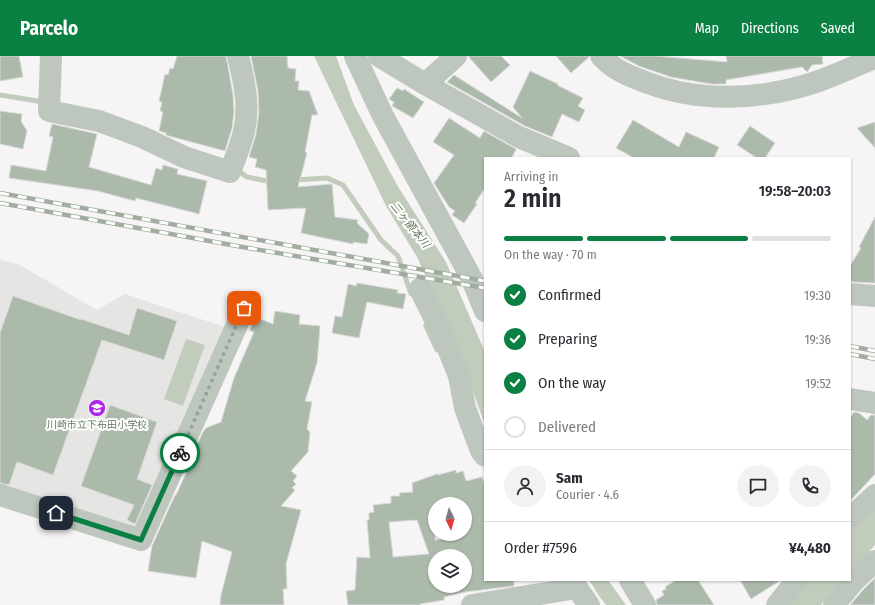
<!DOCTYPE html>
<meta charset="utf-8">
<style>
body{margin:0;font-family:"Fira Sans Condensed","Noto Sans JP",sans-serif;background:#f2f2f3;color:#2b2b33;height:100vh;display:flex;flex-direction:column;font-size:15px;white-space:nowrap}
*{box-sizing:border-box;margin:0}
p{font-size:13px;color:#7c7c81}
.icon{flex:none;width:22px;height:22px;fill:none;stroke:currentColor;stroke-width:2;stroke-linecap:round;stroke-linejoin:round}
.map{position:relative;flex:1;overflow:hidden}
.details{position:absolute;left:484px;top:101px;width:367px;height:424px;display:flex;flex-direction:column;background:#fff;border-radius:0px;box-shadow:0 1px 3px #0004}
.details>*{flex:none}
.needle{width:26px;rotate:175deg}
.buttons{position:absolute;left:428px;top:441px;display:grid;gap:8px}
.buttons a{display:grid;place-items:center;width:44px;height:44px;border-radius:50%;background:#fff;box-shadow:0 1px 3px #0004;font-size:20px}
.pin{position:absolute;display:grid;place-items:center;width:34px;height:34px;color:#fff;margin:-17px;border-radius:8px;box-shadow:0 2px 6px #0006}
.courier{position:absolute;display:grid;place-items:center;width:40px;height:40px;margin:-20px;border:3px solid #0b8043;border-radius:50%;background:#fff;color:#222;box-shadow:0 1px 5px #0007}
.overview em{font-style:normal;font-weight:600}
.overview div{display:flex;flex-direction:column-reverse}
.overview{display:flex;align-items:center;justify-content:space-between;height:68px;padding:0 20px}
h1{font-size:26px;font-weight:600;line-height:30px}
.bar{display:grid;grid-template-columns:repeat(4,1fr);gap:6px 4px;align-content:center;height:48px;padding:0 20px}
.bar i{height:5px;border-radius:3px;background:#e1e1e2}
.bar .active{background:#0b8043}
.bar p{grid-column:span 4}
.line{display:flex;align-items:center;gap:10px;padding:0 20px;border-top:1px solid #e1e1e2}
.line div{flex:1}
.round{display:grid;place-items:center;flex:none;width:42px;height:42px;border-radius:21px;background:#f2f2f3}
ol{padding:0 20px;list-style:none}
li{display:flex;align-items:center;gap:12px;height:44px}
li p{margin-inline-start:auto}
li .icon{padding:4px;border-radius:50%;background:#0b8043;color:#fff;stroke-width:4}
li:last-child{color:#7c7c81}
li i{width:22px;height:22px;border:2px solid #e1e1e2;border-radius:50%}
header{display:flex;align-items:center;gap:24px;box-sizing:border-box;height:56px;padding:0 20px;background:#0b8043;color:#fff}
header strong{font-size:19px}
nav{display:flex;gap:22px;margin-inline-start:auto;font-size:14px}
.map>svg:first-child{display:block}
.built{fill:#e5e6e4}
.water{fill:#c2ccbd}
.lines{fill:none;stroke-linecap:round;stroke-linejoin:round}
.stream{stroke:#c2ccbd;stroke-width:5}
.building{fill:#acbaab;stroke:#d9d7d8;fill-rule:evenodd}
.minor{stroke:#bec7be;stroke-width:22}
.rail-casing{stroke:#a0ad9f;stroke-width:4.5}
.rail{stroke:#fff;stroke-width:3;stroke-dasharray:9;stroke-linecap:butt}
.done{stroke:#94a593;stroke-width:4;stroke-dasharray:0 7.2}
.route{stroke:#0b8043;stroke-width:5}
.labels{text-anchor:middle;dominant-baseline:central;stroke-width:4;stroke-linejoin:round;paint-order:stroke}
.poi-label{font-size:10px;fill:#5f7a5e;stroke:#fff}
.water-label{font-size:11px;font-style:italic;fill:#647b5d;stroke:#fff}
</style>
<header>
<strong>Parcelo</strong>
<nav><a>Map</a><a>Directions</a><a>Saved</a></nav>
</header>
<div class="map">
<svg width="875" height="549" viewBox="0 0 875 549">
<rect width="100%" height="100%" fill="#f7f4f6"/>
<path class="built" d="M0 204 18 208 97 254 125 238 228 272 142 470 132 475 0 432Z"/>
<g class="water">
<path d="M314 0H336L354 49 397 129 446 206 485 296V369L455 285 417 201 386 150Z"/>
<path d="M186 283 205 289 183 350 164 343Z"/>
<path d="M875 448V489L850 517V472Z"/>
<path d="M589 524H608L626 549H606L599 540Z"/>
<path d="M804 524H844L821 549H784Z"/>
</g>
<g class="lines">
<g class="stream">
<path d="M0 39 44 46"/>
<path d="M237 114 247 121 272 126"/>
<path d="M294 124 327 122 343 129 381 184 398 200 411 238"/>
<path d="M426 270 437 294"/>
</g>
</g>
<g class="building">
<path d="M0 0H19L23 21 0 25Z"/>
<path d="M177 0H226L233 39 234 56 232 72 225 95 169 80 166 79V77L159 75 163 56 160 55 162 46 159 45 165 18 168 19 170 12 173 13Z"/>
<path d="M251 0H287L288 12 296 13 295 25H299L298 34 309 35 318 59H312L305 96 307 97 298 131 332 128 335 161 358 164 357 167 369 178 367 188 353 186V188L301 177 306 152 268 154 266 114 255 111 257 103 249 101 256 78 259 56 258 35Z"/>
<path d="M468 0H501L510 9 491 26Z"/>
<path d="M556 0H589V1L571 17Z"/>
<path d="M620 0H655L727 6 726 0H822L823 8 812 9 807 16 802 11 726 24V28H711L671 21 639 10Z"/>
<path d="M530 15 558 28 557 29 583 42 578 50 585 54 579 66 562 58 552 81 525 70 447 26 454 19 522 62 513 51Z"/>
<path d="M397 32 403 35 404 33 424 46 413 62 392 50 394 46 389 43Z"/>
<path d="M0 55 22 58 21 65 27 75 23 93 0 88Z"/>
<path d="M449 62 480 82 484 75 516 93 512 102H485V132L475 147 477 148 464 167 452 159 455 155 449 151 434 127 454 99 433 86Z"/>
<path d="M633 64 679 91 686 76 719 91 714 102H634L616 92Z"/>
<path d="M875 66V92L857 72Z"/>
<path d="M52 68 97 78 89 111 151 129 156 112 162 114 163 109 178 113 177 118 207 125 199 158 136 142 135 145 98 135 9 122 11 109 46 115 53 81 49 80Z"/>
<path d="M750 70 775 87 765 102H757L737 89Z"/>
<path d="M875 161V227L853 226 850 224V210L861 192 859 191Z"/>
<path d="M357 227 398 234 397 237 406 238 403 253 367 246 359 282 332 277 335 260 342 261 348 228 356 230Z"/>
<path d="M13 240 81 264V263L129 279 137 252 177 265 164 304 102 284 53 419 17 406 9 429 0 427V277Z"/>
<path d="M275 255 300 259 299 268 320 270 317 307 305 345 312 346 307 373 310 376 308 396 291 415 297 420 293 425 296 428 292 432 295 434 281 450 301 454 286 508 287 533H283L284 549H220L221 539 232 496 202 485 196 522 148 515 152 490 175 439H176L198 392 196 391 203 376 206 372 221 366 234 322 254 276 250 274 255 261 273 268Z"/>
<path d="M110 349 157 366 137 423 152 429 135 468 127 464 134 449 81 430Z"/>
<path d="M854 356 859 357 867 364 871 359H875V418L850 445V362Z"/>
<path d="M456 414V417L463 415 466 425 482 421 485 430V524H514V530L465 536 444 541V544L420 548 421 549H348L346 535 355 534 357 501 370 502 367 464H369V457L374 456 373 449 391 447V440H400L399 437 413 436 412 427 437 418 438 419ZM435 448H465V479L435 484ZM417 464 429 498 393 501 389 466ZM435 500H465V530H435Z"/>
<path d="M875 522V549H850L863 534Z"/>
<path d="M676 524H698L714 549H657L656 544 664 539 662 535 666 533 665 531Z"/>
<path d="M740 524H781L751 543Z"/>
</g>
<g class="lines">
<g class="minor">
<path d="M51 0 49 55 99 65 142 81 184 101 230 116C235 103 241 89 244 75 250 50 244 24 238 0"/>
<path d="M355 0 383 60 472 223 485 255"/>
<path d="M379 0 425 28 519 81 569 102"/>
<path d="M601 0C615 15 629 20 648 27 701 47 762 44 816 26 836 19 855 10 875 2"/>
<path d="M425 28 456 0"/>
<path d="M420 233 443 280 459 320 465 352 481 395 485 400"/>
<path d="M850 238 875 240"/>
<path d="M850 343 875 347"/>
<path d="M0 439 141 484 244 253"/>
<path d="M850 462 875 439"/>
<path d="M574 524 577 532 589 549"/>
<path d="M630 524 645 549"/>
<path d="M472 549 577 532"/>
<path d="M777 549 797 524"/>
<path d="M834 549 854 525 875 505"/>
</g>
<defs>
<g id="rail">
<path d="M0 137 485 225"/>
<path d="M0 147 248 192 485 232"/>
<path d="M850 290 875 295"/>
<path d="M850 298 875 303"/>
</g>
</defs>
<use href="#rail" class="rail-casing"/>
<use href="#rail" class="rail"/>
</g>
<g class="lines">
<path class="done" d="M180 397 244 252"/>
<path class="route" d="M56 457 141 484 180 397"/>
</g>
<defs>
<symbol id="school-disc" viewBox="-11 -11 22 22"><circle r="9.5" fill="#ae26e6" stroke="#fff"/><path d="M0-5L7-2L0 1L-7-2ZM-4 1L0 2.5L4 1V4Q0 6-4 4Z" fill="#fff"/></symbol>
</defs>
<g fill-rule="evenodd">
<use href="#school-disc" x="87" y="342" width="20" height="20"/>
</g>
<g class="labels">
<g class="poi-label">
<text x="97" y="369">川崎市立下布田小学校</text>
</g>
<g class="water-label">
<text transform="translate(410 169) rotate(51)">二ヶ領本川</text>
</g>
</g>
</svg>
<div class="buttons">
<a><svg class="needle" viewBox="-14 -14 28 28"><path d="M0-13l5 13h-10z" fill="#e53935"/><path d="M0 13l5-13h-10z" fill="#7c7c81"/></svg></a>
<a><svg class="icon" aria-label="layers" viewBox="0 0 24 24"><path d="M12 4l9 5-9 5-9-5zM3 14l9 5 9-5"/></svg></a>
</div>
<div class="pin" style="left:244px;top:252px;background:#ea580c"><svg class="icon" aria-label="bag" viewBox="0 0 24 24"><path d="M5 8h14l-1 12H6zM9 8a3 3 0 0 1 6 0"/></svg></div>
<div class="pin" style="left:56px;top:457px;background:#1f2937"><svg class="icon" aria-label="home" viewBox="0 0 24 24"><path d="M3 11l9-7 9 7M6 9v11h12V9"/></svg></div>
<div class="courier" style="left:180px;top:397px"><svg class="icon" aria-label="bike" viewBox="0 0 24 24"><circle cx="6" cy="16" r="4"/><circle cx="18" cy="16" r="4"/><path d="M6 16l4-8h5l3 8M10 8l3 8H6M13 5h3"/></svg></div>
<section class="details">
<div class="overview"><div><h1>2 min</h1><p>Arriving in</p></div><em>19:58–20:03</em></div>
<div class="bar"><i class="active"></i><i class="active"></i><i class="active"></i><i></i><p>On the way · 70 m</p></div>
<ol>
<li><svg class="icon" aria-label="check" viewBox="0 0 24 24"><path d="M5 12l5 5 9-10"/></svg>Confirmed<p>19:30</p></li>
<li><svg class="icon" aria-label="check" viewBox="0 0 24 24"><path d="M5 12l5 5 9-10"/></svg>Preparing<p>19:36</p></li>
<li><svg class="icon" aria-label="check" viewBox="0 0 24 24"><path d="M5 12l5 5 9-10"/></svg>On the way<p>19:52</p></li>
<li><i></i>Delivered</li>
</ol>
<div class="line" style="height:72px"><a class="round"><svg class="icon" aria-label="person" viewBox="0 0 24 24"><circle cx="12" cy="8" r="4"/><path d="M4 21q1-7 8-7t8 7"/></svg></a><div><b>Sam</b><p>Courier · 4.6</p></div><a class="round"><svg class="icon" aria-label="chat" viewBox="0 0 24 24"><path d="M4 5h16v11H9l-5 4z"/></svg></a><a class="round"><svg class="icon" aria-label="phone" viewBox="0 0 24 24"><path d="M5 4h4l2 5-3 2q2 4 5 5l2-3 5 2v4C11 20 4 13 5 4z"/></svg></a></div>
<div class="line" style="height:52px"><div>Order #7596</div><b>¥4,480</b></div>
</section>
</div>
